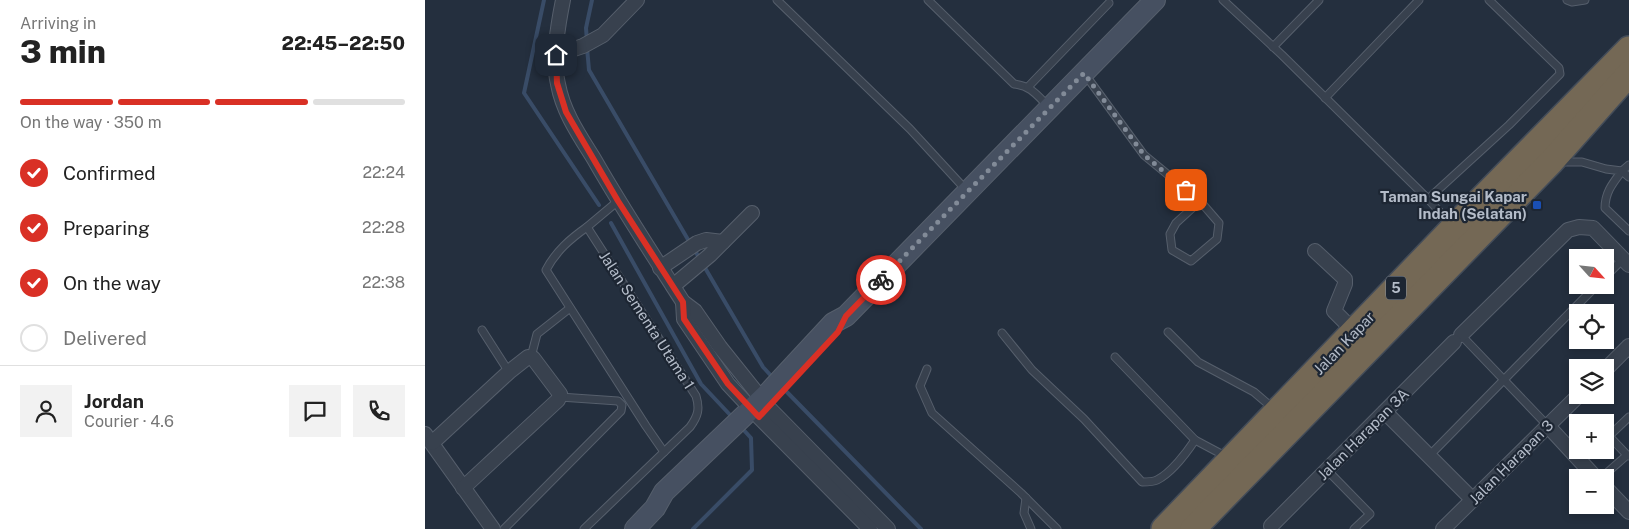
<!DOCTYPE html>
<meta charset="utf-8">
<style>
body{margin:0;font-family:"Public Sans",sans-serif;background:#f2f2f2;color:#222;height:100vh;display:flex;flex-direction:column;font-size:19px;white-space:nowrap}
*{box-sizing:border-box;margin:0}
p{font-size:16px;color:#767676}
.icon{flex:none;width:28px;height:28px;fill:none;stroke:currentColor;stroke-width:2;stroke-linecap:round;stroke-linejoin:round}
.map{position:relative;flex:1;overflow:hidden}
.side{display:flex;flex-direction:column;background:#fff;width:425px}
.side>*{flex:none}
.needle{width:32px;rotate:117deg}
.tools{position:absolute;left:1144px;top:249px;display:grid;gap:10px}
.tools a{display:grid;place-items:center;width:45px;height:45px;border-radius:0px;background:#fff;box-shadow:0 2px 8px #0003;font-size:25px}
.pin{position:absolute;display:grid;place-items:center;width:42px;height:42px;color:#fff;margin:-21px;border-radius:10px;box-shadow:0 2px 8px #0006}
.courier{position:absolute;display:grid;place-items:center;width:50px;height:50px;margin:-25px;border:4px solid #d93025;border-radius:50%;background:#fff;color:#222;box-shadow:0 1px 6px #0007}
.summary em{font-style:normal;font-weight:800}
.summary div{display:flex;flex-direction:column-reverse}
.summary{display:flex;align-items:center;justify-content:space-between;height:85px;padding:0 20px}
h1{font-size:32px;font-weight:800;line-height:38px}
.bar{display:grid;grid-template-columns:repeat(4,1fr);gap:8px 5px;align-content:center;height:60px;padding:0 20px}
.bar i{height:6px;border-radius:4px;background:#e0e0e0}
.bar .current{background:#d93025}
.bar p{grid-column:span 4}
.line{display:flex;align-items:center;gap:12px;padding:0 20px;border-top:1px solid #e0e0e0}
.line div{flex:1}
.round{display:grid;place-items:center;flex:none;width:52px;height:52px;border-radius:0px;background:#f2f2f2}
ol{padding:0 20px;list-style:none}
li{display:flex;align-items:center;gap:15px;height:55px}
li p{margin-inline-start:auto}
li .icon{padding:5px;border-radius:50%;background:#d93025;color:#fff;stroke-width:4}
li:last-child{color:#767676}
li i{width:28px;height:28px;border:2px solid #e0e0e0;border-radius:50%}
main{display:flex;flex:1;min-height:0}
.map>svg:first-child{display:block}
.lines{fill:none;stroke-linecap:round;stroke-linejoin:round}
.stream{stroke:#394c67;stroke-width:4}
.lane-casing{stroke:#565f6c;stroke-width:9}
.street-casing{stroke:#565f6c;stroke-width:16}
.secondary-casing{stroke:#565f6c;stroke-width:22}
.highway-casing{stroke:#434c59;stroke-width:28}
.lane{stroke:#38414e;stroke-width:7}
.street{stroke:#38414e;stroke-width:14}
.secondary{stroke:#465061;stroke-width:20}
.highway{stroke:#746855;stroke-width:25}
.done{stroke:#828b98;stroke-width:5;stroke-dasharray:0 9}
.route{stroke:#d93025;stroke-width:6}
.transit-dot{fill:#1a4fb4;stroke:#1d2633;stroke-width:2}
.labels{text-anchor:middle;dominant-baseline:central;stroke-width:4.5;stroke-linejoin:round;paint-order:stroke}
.shield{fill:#1d2633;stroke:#878f9c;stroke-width:1}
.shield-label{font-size:14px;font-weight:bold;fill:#b4bcc9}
.poi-label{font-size:15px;font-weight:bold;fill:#b4bcc9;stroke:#1d2633;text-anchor:end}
.street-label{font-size:15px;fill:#b4bcc9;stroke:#1d2633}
</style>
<main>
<section class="side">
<div class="summary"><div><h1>3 min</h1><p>Arriving in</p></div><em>22:45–22:50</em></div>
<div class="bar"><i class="current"></i><i class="current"></i><i class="current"></i><i></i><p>On the way · 350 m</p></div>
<ol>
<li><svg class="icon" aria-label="check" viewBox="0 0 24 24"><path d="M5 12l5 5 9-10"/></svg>Confirmed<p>22:24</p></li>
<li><svg class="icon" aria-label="check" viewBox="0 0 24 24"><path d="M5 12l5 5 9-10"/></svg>Preparing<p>22:28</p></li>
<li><svg class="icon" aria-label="check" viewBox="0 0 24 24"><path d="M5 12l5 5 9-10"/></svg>On the way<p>22:38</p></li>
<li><i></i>Delivered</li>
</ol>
<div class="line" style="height:90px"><a class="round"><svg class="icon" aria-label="person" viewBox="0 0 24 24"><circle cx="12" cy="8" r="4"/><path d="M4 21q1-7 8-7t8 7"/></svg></a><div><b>Jordan</b><p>Courier · 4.6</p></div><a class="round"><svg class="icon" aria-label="chat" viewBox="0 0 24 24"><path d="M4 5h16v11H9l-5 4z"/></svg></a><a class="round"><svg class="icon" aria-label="phone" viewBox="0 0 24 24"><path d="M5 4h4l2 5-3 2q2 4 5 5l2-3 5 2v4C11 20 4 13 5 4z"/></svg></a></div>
</section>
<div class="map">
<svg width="1204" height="529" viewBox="0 0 1204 529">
<rect width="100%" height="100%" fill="#242f3e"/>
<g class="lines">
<g class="stream">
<path d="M119 0 99 93 174 205"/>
<path d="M162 41 161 28 167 0"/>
<path d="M162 48 164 70 265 243"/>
<path d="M186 223 276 384 308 418"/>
<path d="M269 249 338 367 349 379"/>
<path d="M358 388 496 529"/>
<path d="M268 529 327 470 326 438 316 427"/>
</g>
<defs>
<g id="lane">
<path d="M352 0 485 129 542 191"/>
<path d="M503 0 589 84C606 86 611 94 623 106"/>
<path d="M798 0 857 55 1003 199 1025 223"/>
<path d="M1142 0 1147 2 1160 0"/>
<path d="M848 47 894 0"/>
<path d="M659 73 719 155 775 201 794 223 792 239 766 261 747 250 745 234 751 223 775 201"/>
<path d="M603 87 684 3"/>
<path d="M900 98 994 0"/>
<path d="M1133 162H1157L1181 169 1197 171C1188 183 1180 192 1180 208L1204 231"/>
<path d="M1204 165 1197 171 1204 177"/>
<path d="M1003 199 1084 125 1135 74 1134 68 1064 0"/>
<path d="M162 227C145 239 131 251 121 270L221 426 239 452"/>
<path d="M1180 277 1198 259"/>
<path d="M57 330 84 372"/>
<path d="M743 332 773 362 829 392 849 409"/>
<path d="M577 333 607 370 659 419 717 482C722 482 728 482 732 480 746 473 762 452 770 440"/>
<path d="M1036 335 1123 426"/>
<path d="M106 357 112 334 145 308"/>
<path d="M690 357 770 440 802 457"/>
<path d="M502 369 495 386 507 413 596 493 632 529"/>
<path d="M1202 455 1184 436 1204 417"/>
<path d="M1004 456 1172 285"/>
<path d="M902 470 945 514 929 529"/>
<path d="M1176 478 1202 455 1204 456"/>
<path d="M601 498 599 513 606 529"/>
<path d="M79 529 196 411 197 405 193 401 135 397"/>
<path d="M159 529 265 427C273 416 275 409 271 396L162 227 193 201"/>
</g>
<g id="street">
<path d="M138 0C133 25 127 59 133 84 138 112 154 135 169 159 197 208 228 255 258 302L270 311 295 347 343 407 463 529"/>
<path d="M131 55 158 46 178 35 212 0"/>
<path d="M890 251 920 279V284L909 311 930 332"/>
<path d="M235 268 272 243 281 240 298 242"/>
<path d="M248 286 285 255 327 213"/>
<path d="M258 302 259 319 303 384 334 417 445 529"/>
<path d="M1036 335 1143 230 1154 227 1168 228 1204 265"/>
<path d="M1180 370 1204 346"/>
<path d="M960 412 1048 500"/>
<path d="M1123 426 1171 478"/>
<path d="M0 434 68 529"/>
<path d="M7 443 84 372 103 357 108 358 135 394 133 400 38 488"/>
<path d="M1180 487 1204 512"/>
<path d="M846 526 1029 342"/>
<path d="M1018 529 1154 395"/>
</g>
<path id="secondary" d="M210 529 230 508 239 492 344 392 408 323 421 316 730 0"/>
<g id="highway">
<path d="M739 529 1029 227 1204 49"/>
<path d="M768 529 1126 162 1204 74"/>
</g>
</defs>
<use href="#lane" class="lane-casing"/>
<use href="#street" class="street-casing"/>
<use href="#secondary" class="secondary-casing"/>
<use href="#highway" class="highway-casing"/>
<use href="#lane" class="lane"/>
<use href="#street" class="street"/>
<use href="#secondary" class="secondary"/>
<use href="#highway" class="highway"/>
</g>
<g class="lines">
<path class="done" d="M456 280 659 73 719 155 761 190"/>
<path class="route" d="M131 55 132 83 141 112 193 201 258 302 259 319 303 384 334 417 413 332 421 316 456 280"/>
</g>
<rect class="transit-dot" x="1107" y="200" width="10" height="10" rx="2.5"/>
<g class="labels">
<rect class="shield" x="961" y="276.5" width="20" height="23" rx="4"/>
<g class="shield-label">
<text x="971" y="288">5</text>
</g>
<g class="poi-label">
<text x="1102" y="196">Taman Sungai Kapar<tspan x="1102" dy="17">Indah (Selatan)</tspan></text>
</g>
<g class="street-label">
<text transform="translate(222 320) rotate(57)">Jalan Sementa Utama 1</text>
<text transform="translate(919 343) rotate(-46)">Jalan Kapar</text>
<text transform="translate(938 434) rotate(-45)">Jalan Harapan 3A</text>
<text transform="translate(1086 462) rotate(-45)">Jalan Harapan 3</text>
</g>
</g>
</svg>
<div class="tools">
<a><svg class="needle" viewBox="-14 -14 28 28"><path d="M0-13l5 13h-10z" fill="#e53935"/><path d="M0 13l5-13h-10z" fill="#767676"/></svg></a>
<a><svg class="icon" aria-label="locate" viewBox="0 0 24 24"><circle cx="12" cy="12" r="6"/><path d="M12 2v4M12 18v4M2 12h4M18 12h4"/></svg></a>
<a><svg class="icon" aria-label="layers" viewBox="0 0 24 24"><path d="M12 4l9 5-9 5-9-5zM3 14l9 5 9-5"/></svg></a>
<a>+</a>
<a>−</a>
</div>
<div class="pin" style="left:761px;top:190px;background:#ea580c"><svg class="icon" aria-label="bag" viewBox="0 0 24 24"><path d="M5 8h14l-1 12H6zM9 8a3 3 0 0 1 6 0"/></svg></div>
<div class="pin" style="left:131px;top:55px;background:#1f2937"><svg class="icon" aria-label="home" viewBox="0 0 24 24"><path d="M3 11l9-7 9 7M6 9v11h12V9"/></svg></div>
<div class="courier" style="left:456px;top:280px"><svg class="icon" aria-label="bike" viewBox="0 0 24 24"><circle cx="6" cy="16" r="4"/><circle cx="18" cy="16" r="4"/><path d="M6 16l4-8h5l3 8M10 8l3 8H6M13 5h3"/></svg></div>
</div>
</main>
